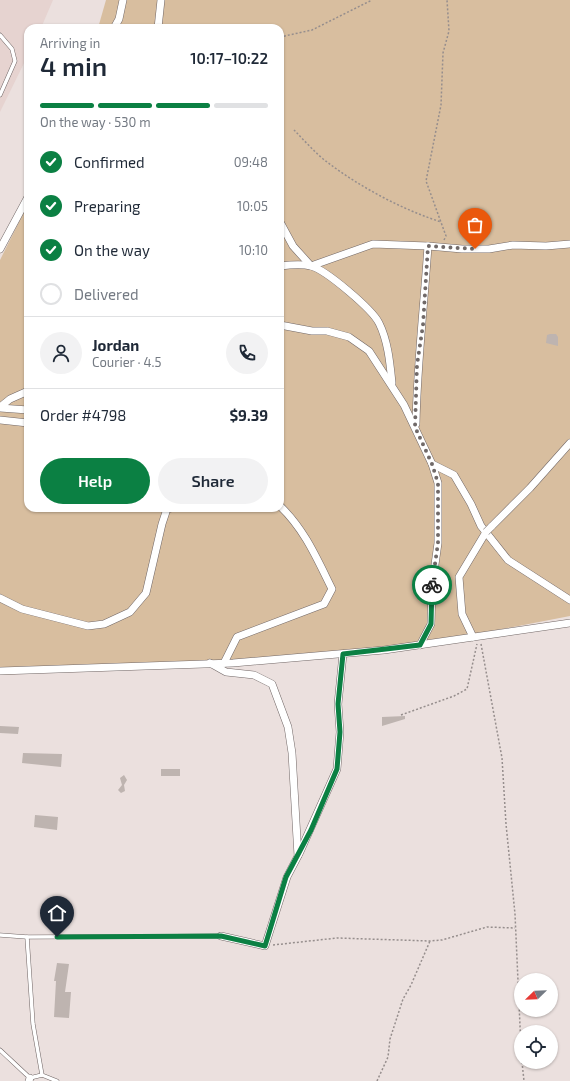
<!DOCTYPE html>
<meta charset="utf-8">
<style>
body{margin:0;font-family:"Exo 2",sans-serif;background:#f2f2f3;color:#1f2937;height:100vh;display:flex;flex-direction:column;font-size:15px;white-space:nowrap}
*{box-sizing:border-box;margin:0}
p{font-size:13px;color:#747a83}
.icon{flex:none;width:22px;height:22px;fill:none;stroke:currentColor;stroke-width:2;stroke-linecap:round;stroke-linejoin:round}
.map{position:relative;flex:1;overflow:hidden}
.panel{position:absolute;left:24px;top:24px;width:260px;height:488px;display:flex;flex-direction:column;background:#fff;border-radius:12px;box-shadow:0 1px 3px #0004}
.panel>*{flex:none}
.needle{width:26px;rotate:247deg}
.fabs{position:absolute;left:514px;top:973px;display:grid;gap:8px}
.fabs a{display:grid;place-items:center;width:44px;height:44px;border-radius:50%;background:#fff;box-shadow:0 1px 3px #0004;font-size:20px}
.pin{position:absolute;display:grid;place-items:center;width:34px;height:34px;color:#fff;margin:-41px -17px;border-radius:50% 50% 50% 0;rotate:-45deg;box-shadow:0 0 4px #0007}
.pin .icon{rotate:45deg}
.courier{position:absolute;display:grid;place-items:center;width:40px;height:40px;margin:-20px;border:3px solid #0b8043;border-radius:50%;background:#fff;color:#222;box-shadow:0 1px 5px #0007}
.head em{font-style:normal;font-weight:600}
.head div{display:flex;flex-direction:column-reverse}
.head{display:flex;align-items:center;justify-content:space-between;height:68px;padding:0 16px}
h1{font-size:26px;font-weight:600;line-height:30px}
.bar{display:grid;grid-template-columns:repeat(4,1fr);gap:6px 4px;align-content:center;height:48px;padding:0 16px}
.bar i{height:5px;border-radius:3px;background:#e0e1e3}
.bar .on{background:#0b8043}
.bar p{grid-column:span 4}
.line{display:flex;align-items:center;gap:10px;padding:0 16px;border-top:1px solid #e0e1e3}
.line div{flex:1}
.round{display:grid;place-items:center;flex:none;width:42px;height:42px;border-radius:21px;background:#f2f2f3}
ol{padding:0 16px;list-style:none}
li{display:flex;align-items:center;gap:12px;height:44px}
li p{margin-inline-start:auto}
li .icon{padding:4px;border-radius:50%;background:#0b8043;color:#fff;stroke-width:4}
li:last-child{color:#747a83}
li i{width:22px;height:22px;border:2px solid #e0e1e3;border-radius:50%}
.action{display:flex;gap:8px;margin-top:auto;padding:8px 16px}
.action a{flex:1;height:46px;border-radius:24px;background:#0b8043;color:#fff;font-size:16px;font-weight:600;line-height:46px;text-align:center}
.action a+a{background:#f2f2f3;color:#1f2937}
.map>svg:first-child{display:block}
.built{fill:#e6d3d0}
.green{fill:#d8be9f}
.building{fill:#beb4b0}
.lines{fill:none;stroke-linecap:round;stroke-linejoin:round}
.lane-casing{stroke:#716766;stroke-width:4.5}
.street-casing{stroke:#716766;stroke-width:8}
.path{stroke:#968e8d;stroke-width:1.5;stroke-dasharray:2 2;stroke-linecap:butt}
.lane{stroke:#fff;stroke-width:3.5}
.street{stroke:#fff;stroke-width:7}
.street-bridge-casing{stroke:#716766;stroke-width:8;stroke-linecap:butt}
.street-bridge{stroke:#fff;stroke-width:7}
.done{stroke:#706968;stroke-width:4;stroke-dasharray:0 7.2}
.route{stroke:#0b8043;stroke-width:5}
</style>
<div class="map">
<svg width="570" height="1081" viewBox="0 0 570 1081">
<rect width="100%" height="100%" fill="#ebe0de"/>
<path class="built" d="M0 0H53L41 28H28V55L0 112Z"/>
<path class="green" d="M106 0H570V616L420 645 263 659 0 675V260L28 204V508H280V28H98Z"/>
<g class="building">
<path d="M550 334H556L558 337V346L546 343 547 335Z"/>
<path d="M405 716V719L382 726V717Z"/>
<path d="M0 726 19 727 18 734 0 733Z"/>
<path d="M23 753 62 754 61 767 22 763Z"/>
<rect x="161" y="769" width="19" height="7"/>
<path d="M124 775 127 780 124 785 125 791 121 793 118 790 122 785 120 778Z"/>
<path d="M35 815 58 817 57 830 34 827Z"/>
<path d="M57 963 69 964 65 992H71L69 1018 54 1017 56 981H54Z"/>
</g>
<g class="lines">
<defs>
<g id="lane">
<path d="M0 35 12 49 15 61 0 95"/>
<path d="M0 935 27 937 221 936"/>
<path d="M27 937 33 1024 42 1075 57 1081"/>
<path d="M0 1050 30 1078 42 1075"/>
</g>
<g id="street">
<path d="M114 28 119 19 123 0"/>
<path d="M158 28 161 0"/>
<path d="M280 222 293 246 311 266 373 244 428 246 462 249H489L513 245 546 246 570 244"/>
<path d="M0 249 28 197"/>
<path d="M280 266C289 265 302 264 311 266 326 270 372 309 379 323 388 341 390 363 392 383"/>
<path d="M280 325 312 331H327L349 337 369 351 404 405 432 464 454 475 471 504 481 526 508 560 570 600"/>
<path d="M0 407 10 399 28 391"/>
<path d="M0 408 28 410"/>
<path d="M0 420 28 423"/>
<path d="M416 424C417 365 424 306 428 246"/>
<path d="M491 527 530 488 570 443"/>
<path d="M0 598 22 609 88 626 104 624 130 612 146 593 162 524 167 509 171 508"/>
<path d="M473 637 462 614 459 577 486 532"/>
<path d="M420 645 431 624 432 586 438 543V483L432 464"/>
<path d="M210 663 226 672 254 675 272 684 288 727 292 753 298 856 287 877 265 946 221 936"/>
<path d="M224 663 237 637 324 604 332 589C317 559 305 530 280 506"/>
<path d="M0 671 233 663 384 650 570 623"/>
<path d="M299 854 337 769 340 732 338 704 343 654"/>
<path d="M29 1081 30 1078"/>
</g>
</defs>
<use href="#lane" class="lane-casing"/>
<use href="#street" class="street-casing"/>
<g class="path">
<path d="M280 37 312 30 372 0"/>
<path d="M294 130C304 140 315 153 327 162 360 187 401 209 441 222"/>
<path d="M444 240 446 236 426 181 441 105 443 53 449 31 447 0"/>
<path d="M481 644 502 758 506 824 515 914 521 1048"/>
<path d="M401 715 454 696 467 689 477 644"/>
<path d="M273 945 337 938 430 941 442 940 487 927 515 928"/>
<path d="M522 1062 524 1081"/>
<path d="M377 1081 388 1057 390 1039 403 999 411 985 430 941"/>
</g>
<use href="#lane" class="lane"/>
<use href="#street" class="street"/>
<defs>
<path id="street-bridge" d="M486 532 491 527"/>
</defs>
<use href="#street-bridge" class="street-bridge-casing"/>
<use href="#street-bridge" class="street-bridge"/>
</g>
<g class="lines">
<path class="done" d="M432 585 438 543V483L432 464 415 427 417 365 423 325 428 246 475 249"/>
<path class="route" d="M57 937 221 936 265 946 286 877 311 830 337 769 340 732 338 704 343 654 420 645 431 624 432 585"/>
</g>
</svg>
<div class="fabs">
<a><svg class="needle" viewBox="-14 -14 28 28"><path d="M0-13l5 13h-10z" fill="#e53935"/><path d="M0 13l5-13h-10z" fill="#747a83"/></svg></a>
<a><svg class="icon" aria-label="locate" viewBox="0 0 24 24"><circle cx="12" cy="12" r="6"/><path d="M12 2v4M12 18v4M2 12h4M18 12h4"/></svg></a>
</div>
<div class="pin" style="left:475px;top:249px;background:#ea580c"><svg class="icon" aria-label="bag" viewBox="0 0 24 24"><path d="M5 8h14l-1 12H6zM9 8a3 3 0 0 1 6 0"/></svg></div>
<div class="pin" style="left:57px;top:937px;background:#1f2937"><svg class="icon" aria-label="home" viewBox="0 0 24 24"><path d="M3 11l9-7 9 7M6 9v11h12V9"/></svg></div>
<div class="courier" style="left:432px;top:585px"><svg class="icon" aria-label="bike" viewBox="0 0 24 24"><circle cx="6" cy="16" r="4"/><circle cx="18" cy="16" r="4"/><path d="M6 16l4-8h5l3 8M10 8l3 8H6M13 5h3"/></svg></div>
<section class="panel">
<div class="head"><div><h1>4 min</h1><p>Arriving in</p></div><em>10:17–10:22</em></div>
<div class="bar"><i class="on"></i><i class="on"></i><i class="on"></i><i></i><p>On the way · 530 m</p></div>
<ol>
<li><svg class="icon" aria-label="check" viewBox="0 0 24 24"><path d="M5 12l5 5 9-10"/></svg>Confirmed<p>09:48</p></li>
<li><svg class="icon" aria-label="check" viewBox="0 0 24 24"><path d="M5 12l5 5 9-10"/></svg>Preparing<p>10:05</p></li>
<li><svg class="icon" aria-label="check" viewBox="0 0 24 24"><path d="M5 12l5 5 9-10"/></svg>On the way<p>10:10</p></li>
<li><i></i>Delivered</li>
</ol>
<div class="line" style="height:72px"><a class="round"><svg class="icon" aria-label="person" viewBox="0 0 24 24"><circle cx="12" cy="8" r="4"/><path d="M4 21q1-7 8-7t8 7"/></svg></a><div><b>Jordan</b><p>Courier · 4.5</p></div><a class="round"><svg class="icon" aria-label="phone" viewBox="0 0 24 24"><path d="M5 4h4l2 5-3 2q2 4 5 5l2-3 5 2v4C11 20 4 13 5 4z"/></svg></a></div>
<div class="line" style="height:52px"><div>Order #4798</div><b>$9.39</b></div>
<div class="action"><a>Help</a><a>Share</a></div>
</section>
</div>
